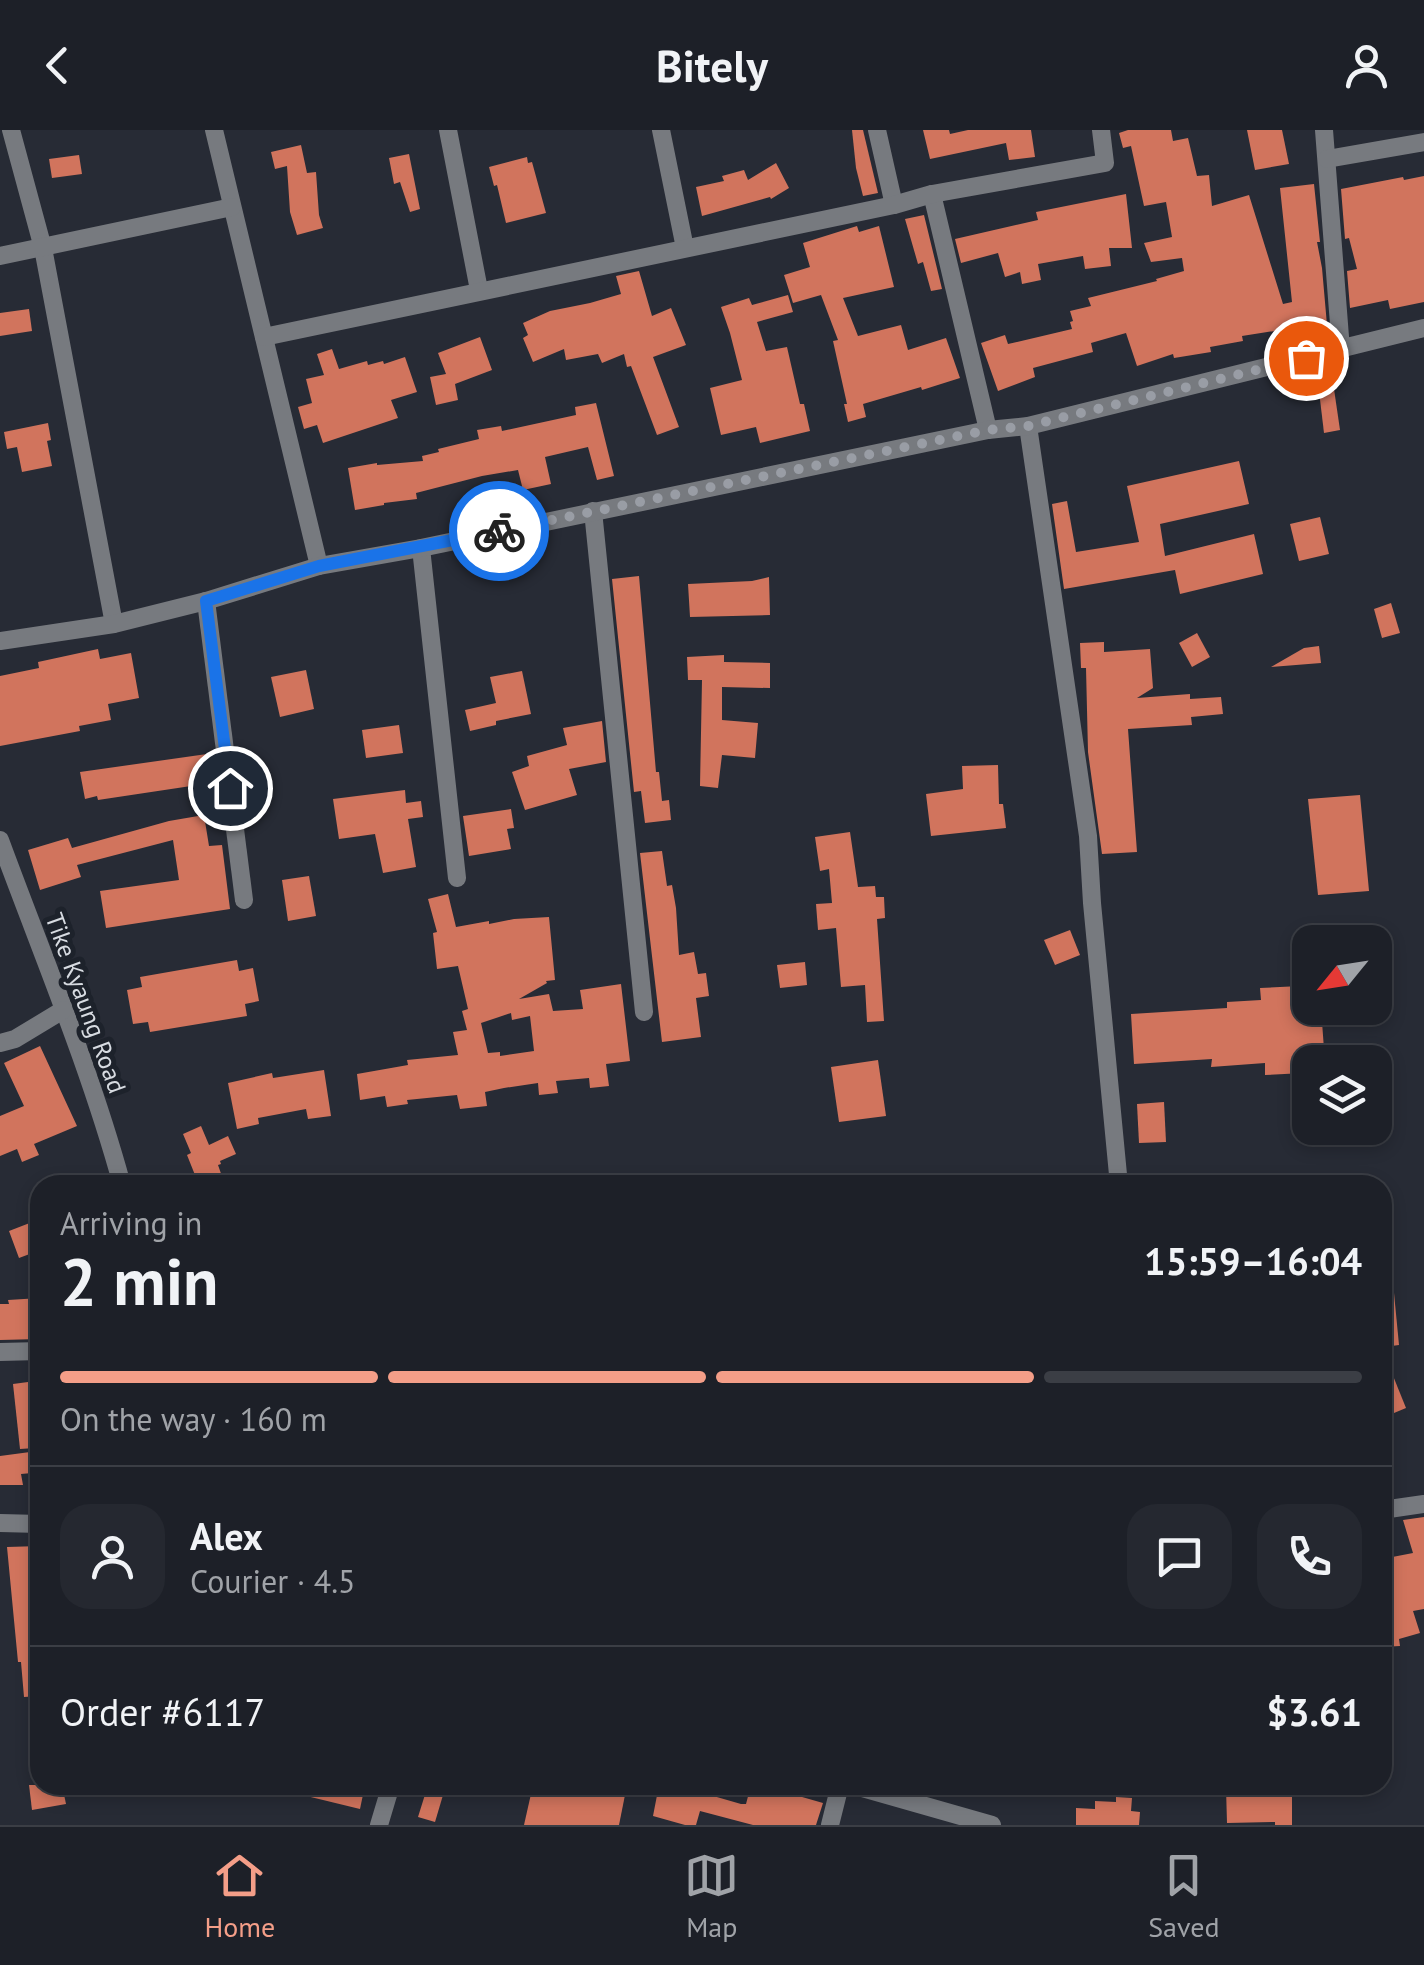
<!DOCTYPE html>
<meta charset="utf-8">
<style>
body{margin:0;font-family:"PT Sans",sans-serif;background:#252830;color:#f1f3f6;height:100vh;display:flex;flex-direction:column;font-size:38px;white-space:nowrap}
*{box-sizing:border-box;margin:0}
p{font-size:32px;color:#a0a3a8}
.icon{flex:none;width:55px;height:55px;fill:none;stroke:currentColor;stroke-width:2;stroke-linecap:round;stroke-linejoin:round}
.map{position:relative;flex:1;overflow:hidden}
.drawer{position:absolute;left:30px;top:1045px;width:1362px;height:620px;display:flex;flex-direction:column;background:#1d2028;border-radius:30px;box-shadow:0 5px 15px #0003,0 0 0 2px #3b3e45}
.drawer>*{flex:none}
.needle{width:65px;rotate:240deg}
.controls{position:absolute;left:1292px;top:795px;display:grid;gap:20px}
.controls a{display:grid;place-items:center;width:100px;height:100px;border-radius:20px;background:#1d2028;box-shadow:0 5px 15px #0003,0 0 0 2px #3b3e45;font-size:50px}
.pin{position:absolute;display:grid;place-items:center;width:85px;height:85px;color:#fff;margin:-42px;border:5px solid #fff;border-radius:50%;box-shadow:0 2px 10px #0007}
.courier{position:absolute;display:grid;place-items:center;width:100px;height:100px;margin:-50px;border:8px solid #1a73e8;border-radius:50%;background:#fff;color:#222;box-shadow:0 2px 12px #0007}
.headline em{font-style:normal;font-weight:700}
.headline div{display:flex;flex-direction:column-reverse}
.headline{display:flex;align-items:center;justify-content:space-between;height:170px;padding:0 30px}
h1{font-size:65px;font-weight:700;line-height:75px}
.bar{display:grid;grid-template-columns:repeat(4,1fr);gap:15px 10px;align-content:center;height:120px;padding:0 30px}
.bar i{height:12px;border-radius:8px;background:#3b3e45}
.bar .on{background:#f49e88}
.bar p{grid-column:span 4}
.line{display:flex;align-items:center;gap:25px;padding:0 30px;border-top:2px solid #3b3e45}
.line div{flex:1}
.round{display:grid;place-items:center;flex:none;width:105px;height:105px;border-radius:30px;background:#252830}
header{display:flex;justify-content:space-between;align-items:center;height:130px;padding:0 30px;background:#1d2028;font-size:45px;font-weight:700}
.tab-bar{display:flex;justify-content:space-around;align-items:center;height:140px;border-top:2px solid #3b3e45;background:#1d2028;font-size:28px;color:#a0a3a8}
.tab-bar a{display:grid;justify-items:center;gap:5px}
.tab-bar .on{color:#f49e88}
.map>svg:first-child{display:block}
.building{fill:#d1745d;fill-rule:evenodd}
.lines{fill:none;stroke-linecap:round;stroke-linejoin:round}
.street{stroke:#777a7f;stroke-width:18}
.done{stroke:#999da5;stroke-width:10;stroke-dasharray:0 18}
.route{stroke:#1a73e8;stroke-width:12}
.labels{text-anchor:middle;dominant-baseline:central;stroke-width:10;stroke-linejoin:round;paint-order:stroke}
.street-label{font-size:25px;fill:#d7dbe1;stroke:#1d222b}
</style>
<header><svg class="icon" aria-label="back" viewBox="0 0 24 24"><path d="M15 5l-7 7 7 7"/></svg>Bitely<svg class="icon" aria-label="person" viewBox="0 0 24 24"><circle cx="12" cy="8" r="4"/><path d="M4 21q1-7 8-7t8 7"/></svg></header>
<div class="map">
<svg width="1424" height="1695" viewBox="0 0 1424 1695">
<rect width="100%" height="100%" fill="#272b35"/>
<g class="building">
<path d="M852 0H863L878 63 863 66 856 38Z"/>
<path d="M923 0H949L950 4 968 0H1031L1035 27 1009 30 1006 13 930 29Z"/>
<path d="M1128 0H1171L1173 11 1188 8 1197 46 1209 45 1212 76 1249 65 1283 174 1292 172 1280 58 1314 54 1320 112H1317L1322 138 1327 195 1323 196 1327 209 1293 218 1287 199 1242 206 1243 211 1210 217 1211 222 1174 228 1173 224 1137 236 1126 203 1091 213 1093 222 1033 238 1035 247 998 261 981 213 1005 205 1008 214 1072 199 1070 192 1073 191 1070 181 1091 176 1088 168 1157 151 1156 149 1184 141 1182 128 1151 132 1144 113 1172 107 1166 72 1144 76 1131 16 1123 18 1119 3Z"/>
<path d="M1247 0H1282L1289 34 1255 40Z"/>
<path d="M301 15 307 43 316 42 319 85 323 98 297 105 290 82 287 36 275 39 271 22Z"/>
<path d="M409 24 420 79 410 82 400 52 394 54 389 28Z"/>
<path d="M79 25 82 44 52 48 49 29Z"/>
<path d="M527 27 528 33 532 32 546 83 506 93 497 55 494 56 489 37Z"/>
<path d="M776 33 789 58 771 69 770 67 702 86 696 57 724 51 722 46 744 40 748 50Z"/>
<path d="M1424 46V172L1390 179 1388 170 1350 178 1347 141 1357 139 1349 108 1345 109 1341 59 1403 47 1404 50Z"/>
<path d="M1126 64 1132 118H1109L1111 136 1085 139 1083 126 1038 134 1041 150 1022 154 1020 142 1005 147 998 123 961 133 955 109 1038 90 1036 82Z"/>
<path d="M924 85 942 159 931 161 923 132 918 134 905 89Z"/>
<path d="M857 96 859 102 879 96 894 157 843 168 858 206 901 195 908 220 946 208 960 248 922 260 921 257 863 274 866 287 848 292 844 274H847L833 211 838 210 821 165 793 173 784 145 810 137 803 113Z"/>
<path d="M639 141 652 186 671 178 686 215 653 227 679 297 657 305 631 236 627 237 624 224 602 233 598 224 566 230 564 219 533 232 523 208 528 205 523 193 550 181 590 173 621 164 616 146Z"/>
<path d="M788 165 793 182 757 192 766 221 787 217 800 274H804L810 301 760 313 756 297 721 305 710 258 742 250 730 203 721 177 749 168 752 175Z"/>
<path d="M29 179 32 201 0 206V183Z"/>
<path d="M480 207 492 240 455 254 458 270 436 275 430 247 446 244 438 223Z"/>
<path d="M332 219 339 239 367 231 368 235 383 231 384 234 405 227 417 262 391 270 398 288 323 313 317 295 304 299 298 277 312 273 306 249 324 245 317 224Z"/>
<path d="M1334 259 1340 300 1324 303 1319 261Z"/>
<path d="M596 273 614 346 597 350 588 317 545 327 551 354 523 360 518 340 482 346 416 363 417 369 384 373V375L355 380 348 338 377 333V335L423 331 422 326 439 322 438 319 479 309 477 300 501 296 502 301 576 285 575 277Z"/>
<path d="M48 293 51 310 47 311 52 336 22 342 17 317 7 319 4 302Z"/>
<path d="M1239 331 1249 374 1160 394 1165 426 1254 404 1263 444 1180 464 1175 440 1064 459 1052 374 1067 371 1076 422 1139 412 1127 356Z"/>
<path d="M1320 387 1329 424 1299 431 1290 394Z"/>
<path d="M639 446 656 642H659L662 671 669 670 671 690 645 693 641 661 634 662 612 449Z"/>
<path d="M769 447 770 485 690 487 688 454 752 451Z"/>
<path d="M1391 473 1400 503 1382 508 1374 479Z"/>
<path d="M1197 503 1210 527 1192 537 1179 513Z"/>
<path d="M1104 512V522L1150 519 1153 558 1137 568 1190 564V569L1221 567 1223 584 1191 587 1192 595 1128 599 1137 722 1102 724 1088 622 1086 538H1081L1080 513Z"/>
<path d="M1319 516 1321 533 1271 537 1304 518Z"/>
<path d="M98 519 100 529 131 523 139 568 108 574 111 590 79 596 80 601 0 616V546L39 538 38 532Z"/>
<path d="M724 525V532L770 533V558L722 557V590L758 593 755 628 722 625 718 658 700 656 702 550H688L687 527Z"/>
<path d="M306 540 314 579 280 587 271 547Z"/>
<path d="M522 541 531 584 496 591V595L470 601 465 580 496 573 490 547Z"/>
<path d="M602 591 606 632 569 639 577 665 525 680 512 642 529 636 527 626 567 615 563 598Z"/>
<path d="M399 595 403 623 366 628 362 600Z"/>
<path d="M207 624 211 653 98 670 97 666 85 669 80 642Z"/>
<path d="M998 635 999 674H1003L1006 698 931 706 926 664 963 659 962 636Z"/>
<path d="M405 660 406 673 421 671 423 687 408 689 416 737 383 743 375 704 339 709 333 669Z"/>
<path d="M1360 665 1369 761 1318 765 1308 669Z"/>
<path d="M511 679 514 698 507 699 511 719 469 726 463 686Z"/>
<path d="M204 685 209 716 222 715 230 779 106 798 100 761 179 750 173 710 77 735 81 747 40 760 28 720 68 708 72 718 169 691Z"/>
<path d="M850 702 858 757 875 756 876 767H884L885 788 877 789 884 891 867 892 865 855 841 857 836 798 818 800 816 774 832 773 829 739 820 741 815 707Z"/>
<path d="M662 721 667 756 672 755 676 778 679 825 694 822 698 844 706 843 709 866 696 868 701 907 662 912 640 723Z"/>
<path d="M309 746 316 786 288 791 282 750Z"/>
<path d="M448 764 456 797 489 791V794L514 789 549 787 555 850 546 851 547 853 519 869 549 864 553 881 583 879 580 860 621 854 630 931 606 934 609 956 590 958 589 948 556 951 558 963 539 965 538 953 504 958 485 962 487 976 460 979 457 965 407 970 408 974 387 977 385 966 360 970 357 944 408 935 407 930 458 925 453 902 467 900 462 881 468 879 458 836 437 839 433 803 437 802 428 769ZM511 883 512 890 530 886 534 921 500 926V922L488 923 481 893Z"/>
<path d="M1070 800 1080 825 1055 835 1044 810Z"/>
<path d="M237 830 239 841 253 838 259 871 245 874 247 886 150 902 148 892 133 894 127 860 142 857 140 847Z"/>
<path d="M805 832 807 855 780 858 777 835Z"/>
<path d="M1300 856 1301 874 1321 878 1324 919 1302 920 1304 943 1265 945V933L1211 937 1212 929 1134 934 1131 884 1227 878V872L1261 870 1260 858Z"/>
<path d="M40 916 77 996 34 1014 39 1025 22 1032 17 1019 0 1026V986L24 976 4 933Z"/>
<path d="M878 930 886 986 839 992 831 937Z"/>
<path d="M324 940 331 986 308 989 306 979 258 988 259 994 237 999 228 953 272 943 273 948Z"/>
<path d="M1164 972 1166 1012 1139 1013 1137 974Z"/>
<path d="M201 996 209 1015 228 1006 236 1024 220 1031 221 1034 218 1035 225 1055H199L187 1025 191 1023 183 1004Z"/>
<path d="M40 1089V1116L34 1119 35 1122 19 1128 9 1101Z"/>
<path d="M1394 1163 1399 1215 1384 1217 1382 1164Z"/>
<path d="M40 1168V1209L0 1210V1174H9L8 1170Z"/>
<path d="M1383 1221 1406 1278 1382 1288V1222Z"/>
<path d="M28 1252 35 1318 20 1319 13 1254Z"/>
<path d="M30 1322 32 1343 21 1344 23 1355H0V1326Z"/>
<path d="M1424 1387V1479L1413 1481 1420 1503 1399 1509 1400 1516 1382 1517V1429L1413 1423 1403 1390Z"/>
<path d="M40 1416V1566L24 1567 21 1532H18L7 1417Z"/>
<path d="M29 1655H62L66 1674 32 1680Z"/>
<path d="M287 1655H365L360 1679 286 1661Z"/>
<path d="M428 1655H446L435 1692 418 1687Z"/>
<path d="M533 1655H627L619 1695H524Z"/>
<path d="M659 1655 695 1664 696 1661 741 1674H746L751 1655H760L823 1673 816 1695H753L700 1681 696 1695H685L653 1686Z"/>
<path d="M1245 1657 1292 1659V1695H1275V1692L1227 1693 1226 1658Z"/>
<path d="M1116 1667 1132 1668 1131 1681 1140 1682 1139 1695H1076V1678L1095 1679V1671L1116 1672Z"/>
</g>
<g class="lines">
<g class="street">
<path d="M11 0 43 118 114 494"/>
<path d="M214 0 319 436"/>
<path d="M448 0 479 160"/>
<path d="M661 0 685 118"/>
<path d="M877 0 894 75"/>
<path d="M1324 0 1341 220"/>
<path d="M1327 29 1424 12"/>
<path d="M932 64 988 300"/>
<path d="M0 126 232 77"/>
<path d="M264 207 894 75 932 64 1105 33 1101 0"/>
<path d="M1028 296 1088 706 1092 773 1119 1055"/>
<path d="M593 381 644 882"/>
<path d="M421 418 457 748"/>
<path d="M206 471 244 770"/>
<path d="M0 511 114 494 206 471 319 436 421 418 988 300 1028 296 1424 198"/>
<path d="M0 710C42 824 90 938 122 1055"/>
<path d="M0 913 15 909 63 880"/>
<path d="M0 1222 40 1221"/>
<path d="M1382 1380 1424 1374"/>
<path d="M0 1393 40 1394"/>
<path d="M852 1655 992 1695"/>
<path d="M379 1695 391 1655"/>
<path d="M830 1695 840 1655"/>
</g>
</g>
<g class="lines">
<path class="done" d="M499 401 988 300 1028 296 1306 228"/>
<path class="route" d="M230 658 206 471 319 436 499 401"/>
</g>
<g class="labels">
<g class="street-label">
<text transform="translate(86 873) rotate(70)">Tike Kyaung Road</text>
</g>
</g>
</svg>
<div class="controls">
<a><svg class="needle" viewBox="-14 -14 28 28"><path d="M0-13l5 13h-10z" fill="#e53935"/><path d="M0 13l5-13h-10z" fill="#a0a3a8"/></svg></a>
<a><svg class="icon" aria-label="layers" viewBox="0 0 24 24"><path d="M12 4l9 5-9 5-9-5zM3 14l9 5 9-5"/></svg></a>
</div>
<div class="pin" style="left:1306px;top:228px;background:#ea580c"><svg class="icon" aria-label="bag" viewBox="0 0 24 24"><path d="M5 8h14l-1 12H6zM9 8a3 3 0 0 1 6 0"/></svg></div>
<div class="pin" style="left:230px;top:658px;background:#1f2937"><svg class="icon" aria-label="home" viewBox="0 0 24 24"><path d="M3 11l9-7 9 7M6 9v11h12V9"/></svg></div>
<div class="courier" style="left:499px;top:401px"><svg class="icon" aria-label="bike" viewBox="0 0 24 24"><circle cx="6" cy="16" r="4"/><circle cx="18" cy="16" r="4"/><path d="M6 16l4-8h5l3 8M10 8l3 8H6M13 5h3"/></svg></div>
<section class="drawer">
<div class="headline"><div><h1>2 min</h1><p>Arriving in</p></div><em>15:59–16:04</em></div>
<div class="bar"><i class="on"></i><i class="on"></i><i class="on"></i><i></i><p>On the way · 160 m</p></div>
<div class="line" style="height:180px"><a class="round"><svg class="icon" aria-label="person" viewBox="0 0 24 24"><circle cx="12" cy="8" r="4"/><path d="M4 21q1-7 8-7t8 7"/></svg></a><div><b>Alex</b><p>Courier · 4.5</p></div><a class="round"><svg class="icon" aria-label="chat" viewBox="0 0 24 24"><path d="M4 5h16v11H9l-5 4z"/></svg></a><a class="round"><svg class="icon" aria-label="phone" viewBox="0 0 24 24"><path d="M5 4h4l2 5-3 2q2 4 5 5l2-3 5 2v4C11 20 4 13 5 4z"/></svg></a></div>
<div class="line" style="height:130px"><div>Order #6117</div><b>$3.61</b></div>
</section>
</div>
<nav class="tab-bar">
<a class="on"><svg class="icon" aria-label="home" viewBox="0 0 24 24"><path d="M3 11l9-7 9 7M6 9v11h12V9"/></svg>Home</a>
<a><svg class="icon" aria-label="map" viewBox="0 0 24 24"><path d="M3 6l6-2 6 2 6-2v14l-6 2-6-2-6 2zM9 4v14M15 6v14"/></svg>Map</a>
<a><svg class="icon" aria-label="saved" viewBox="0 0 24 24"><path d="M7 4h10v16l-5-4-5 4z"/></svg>Saved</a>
</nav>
